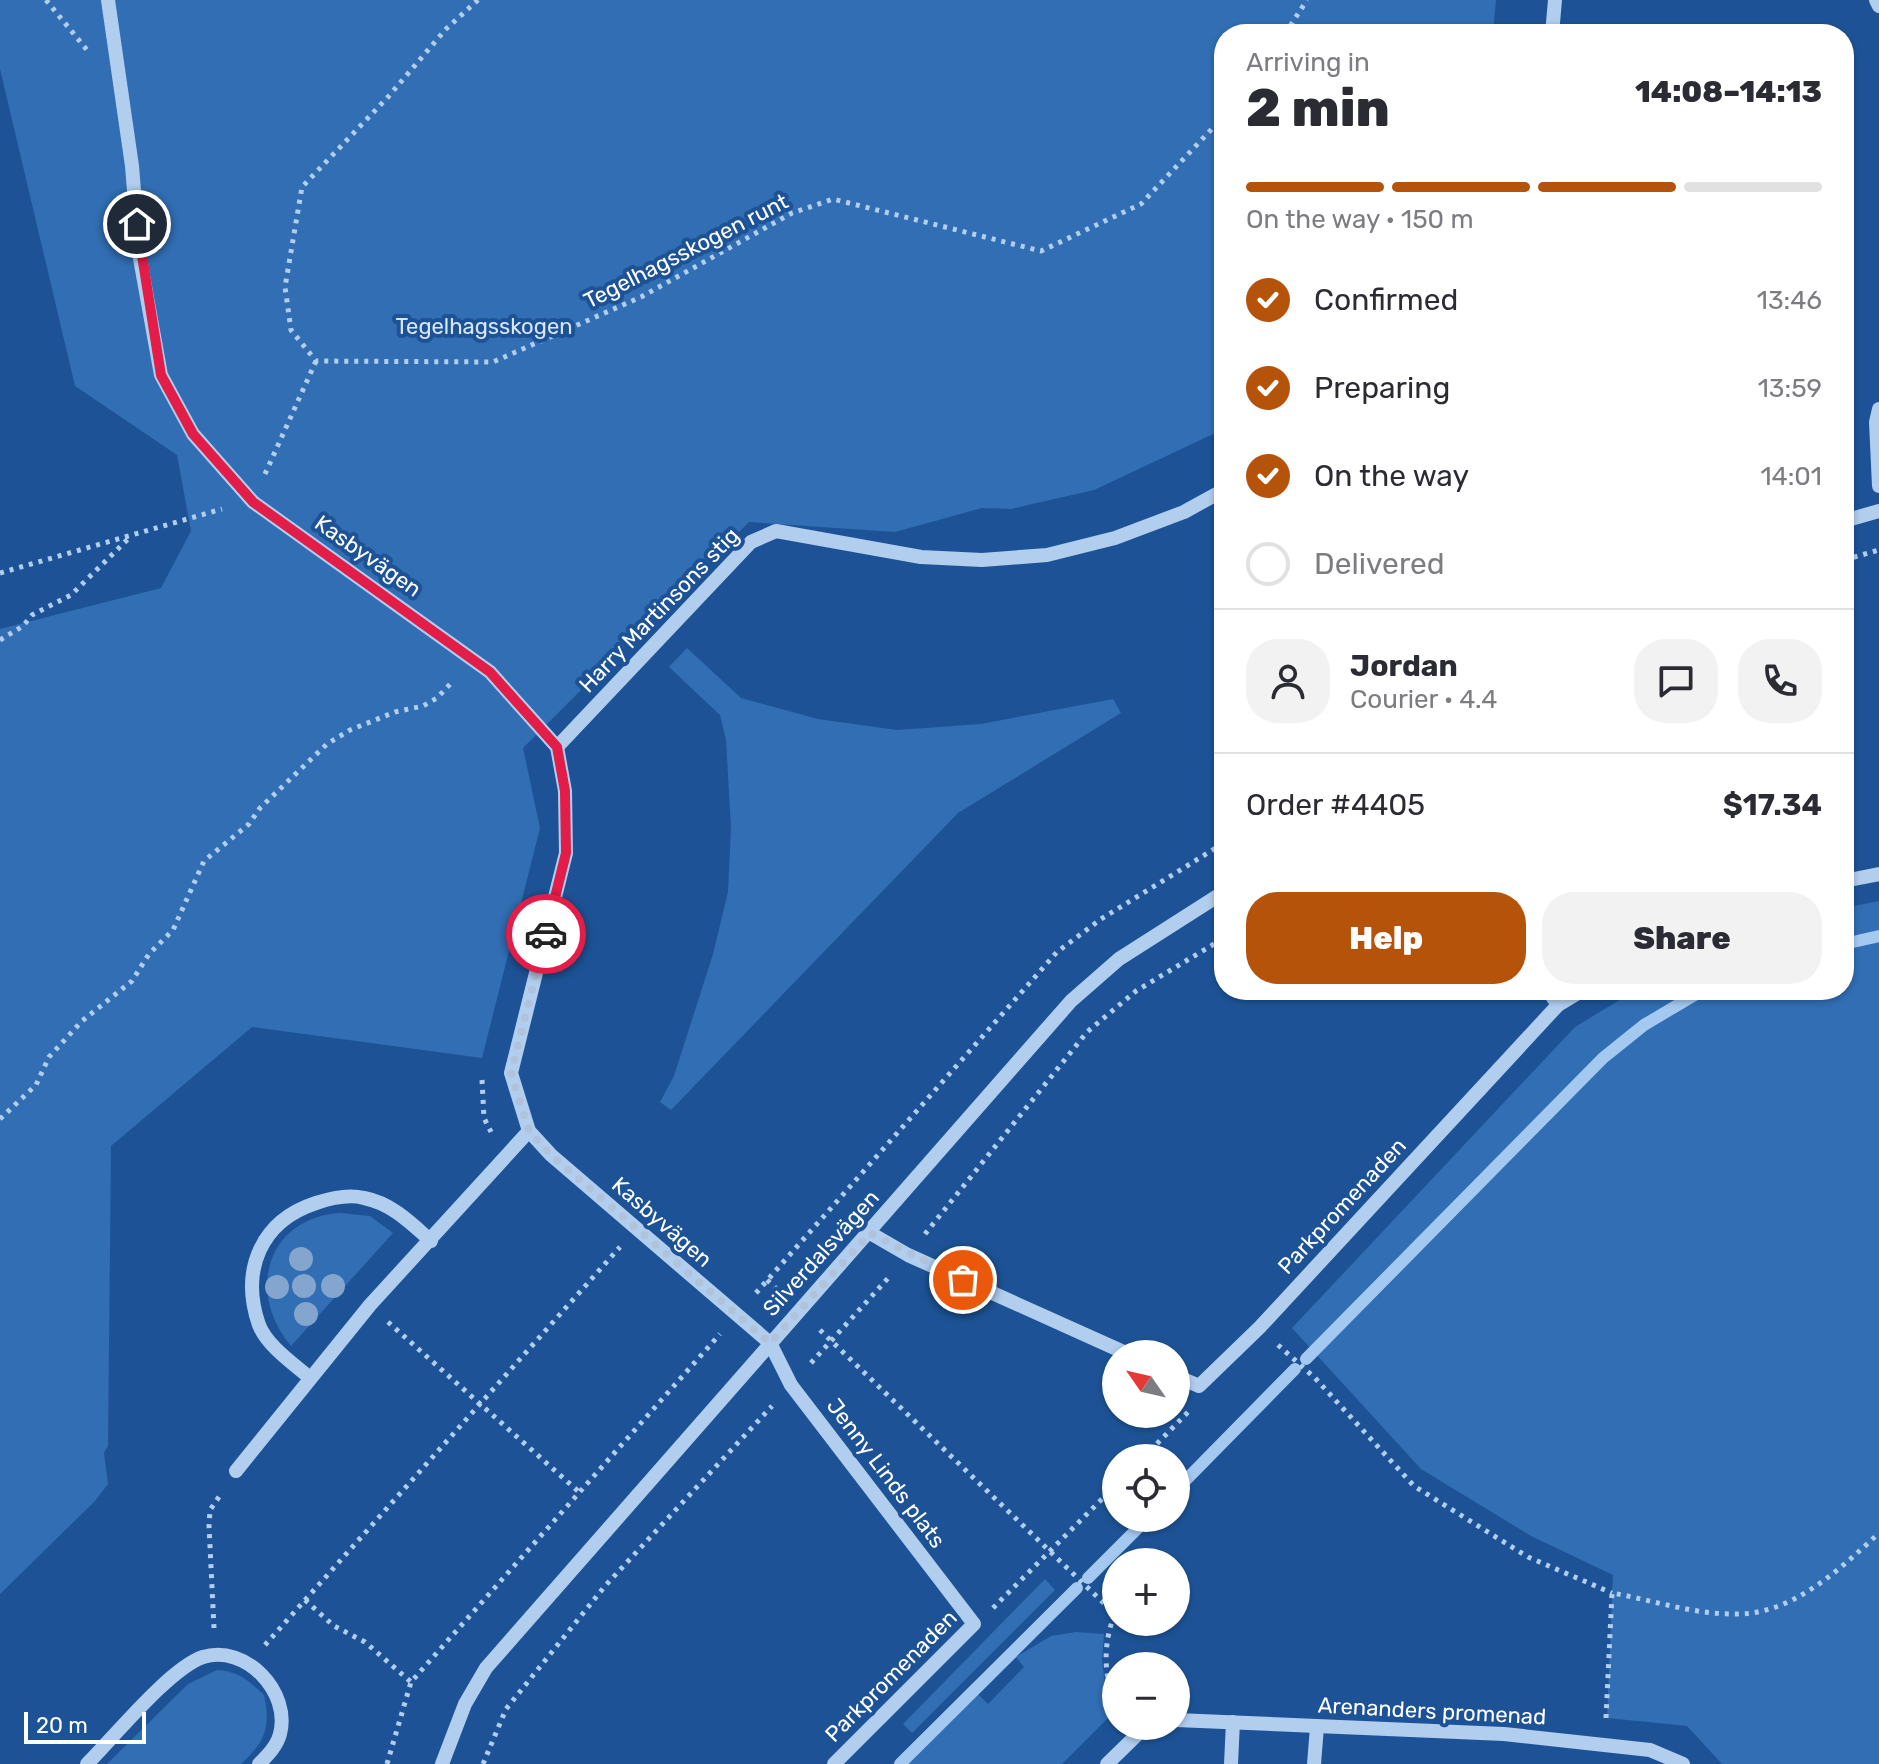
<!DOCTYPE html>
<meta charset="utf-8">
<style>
body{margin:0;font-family:Rubik,sans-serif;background:#f2f2f3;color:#2b2b33;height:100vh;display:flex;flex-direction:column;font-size:30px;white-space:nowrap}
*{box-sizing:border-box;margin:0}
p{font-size:26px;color:#7c7c81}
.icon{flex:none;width:44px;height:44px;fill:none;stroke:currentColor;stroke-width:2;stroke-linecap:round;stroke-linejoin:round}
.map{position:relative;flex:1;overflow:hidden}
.side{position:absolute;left:1214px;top:24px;width:640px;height:976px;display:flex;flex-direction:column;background:#fff;border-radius:32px;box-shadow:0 2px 6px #0004}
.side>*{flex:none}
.needle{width:52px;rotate:304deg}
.fabs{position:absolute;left:1102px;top:1340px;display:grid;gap:16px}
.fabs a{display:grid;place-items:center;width:88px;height:88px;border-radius:50%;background:#fff;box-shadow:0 2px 6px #0004;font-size:40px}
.scale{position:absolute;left:24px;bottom:20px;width:122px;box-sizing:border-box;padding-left:8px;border:4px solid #fff;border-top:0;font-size:22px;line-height:28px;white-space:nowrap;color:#fff;-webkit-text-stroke:6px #1d5396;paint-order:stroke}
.pin{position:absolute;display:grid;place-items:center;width:68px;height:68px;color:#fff;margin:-34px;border:4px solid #fff;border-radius:50%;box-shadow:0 2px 8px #0007}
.courier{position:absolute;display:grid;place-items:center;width:80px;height:80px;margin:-40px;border:6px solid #e11d48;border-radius:50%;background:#fff;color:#222;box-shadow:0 2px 10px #0007}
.head em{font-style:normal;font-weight:800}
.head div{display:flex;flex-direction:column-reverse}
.head{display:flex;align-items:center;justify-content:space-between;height:136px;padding:0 32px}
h1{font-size:52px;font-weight:800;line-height:60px}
.bar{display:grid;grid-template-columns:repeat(4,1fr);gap:12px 8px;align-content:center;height:96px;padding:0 32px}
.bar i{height:10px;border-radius:6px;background:#e1e1e2}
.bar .current{background:#b45309}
.bar p{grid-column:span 4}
.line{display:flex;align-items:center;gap:20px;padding:0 32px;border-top:2px solid #e1e1e2}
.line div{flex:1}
.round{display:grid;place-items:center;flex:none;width:84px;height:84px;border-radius:32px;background:#f2f2f3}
ol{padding:0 32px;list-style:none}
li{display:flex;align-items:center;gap:24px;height:88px}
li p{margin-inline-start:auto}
li .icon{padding:8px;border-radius:50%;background:#b45309;color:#fff;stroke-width:4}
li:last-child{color:#7c7c81}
li i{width:44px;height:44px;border:4px solid #e1e1e2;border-radius:50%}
.button{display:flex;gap:16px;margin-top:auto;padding:16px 32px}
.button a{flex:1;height:92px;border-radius:32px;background:#b45309;color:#fff;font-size:32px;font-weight:800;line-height:92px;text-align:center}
.button a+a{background:#f2f2f3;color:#2b2b33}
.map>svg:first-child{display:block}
.green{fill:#316eb3}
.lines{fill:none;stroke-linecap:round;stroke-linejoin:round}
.stream{stroke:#a4c9f1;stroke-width:12}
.path{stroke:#b1ceef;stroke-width:5;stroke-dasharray:4 6;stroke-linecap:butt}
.minor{stroke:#b1ceef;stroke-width:14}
.tree{fill:#83a5ce}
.done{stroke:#b0c3da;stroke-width:8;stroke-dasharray:0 14.4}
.route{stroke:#e11d48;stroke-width:10}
.labels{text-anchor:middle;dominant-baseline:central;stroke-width:8;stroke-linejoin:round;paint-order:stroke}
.street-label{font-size:22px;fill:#fff;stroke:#1d5396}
.park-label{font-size:22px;fill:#d7e8fb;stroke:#1d5396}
</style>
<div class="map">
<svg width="1879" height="1764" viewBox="0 0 1879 1764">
<rect width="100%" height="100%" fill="#1d5396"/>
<g class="green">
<path d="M0 0H1496L1493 34H1224V429L1094 490 1011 509 982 508 895 532 749 522 523 748 540 828 482 1058 252 1027 111 1146 108 1446 104 1453 108 1484 95 1501 0 1594V629L161 588 191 531 177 455 75 386 0 69Z"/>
<path d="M687 648 741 698 818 719 897 730 981 724 1113 699 1121 713 958 813 671 1110 660 1102 674 1076 713 954 728 892 731 828 726 740 720 715 669 667Z"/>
<path d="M1879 901V1764H1722L1687 1726 1607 1718 1613 1575 1531 1536 1421 1469 1292 1328 1575 1027 1636 990H1844V908Z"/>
<path d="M340 1213 370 1216 393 1233 291 1346C246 1293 266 1218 340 1213Z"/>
<path d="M1045 1579 1055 1590 912 1733 903 1724Z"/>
<path d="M1076 1632 1104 1634 1102 1660 1109 1717 1062 1764H908L978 1694 988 1704 1024 1667 1016 1657 1051 1636Z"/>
<path d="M217 1670C238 1671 249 1681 264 1695 271 1727 265 1742 241 1764H107L188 1684Z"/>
</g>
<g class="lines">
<g class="stream">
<path d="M1844 944 1879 936"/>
<path d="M1306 1359 1603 1058 1644 1025 1703 990"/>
<path d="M1176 1490 1295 1369"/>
<path d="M1088 1578 1148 1518"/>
<path d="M900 1764 1077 1588"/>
</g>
<g class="path">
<path d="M46 0 87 50"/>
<path d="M478 0 446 29 388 97 302 187 285 287 291 330 316 361 493 362 641 297 792 213 833 199 1041 251 1141 204 1224 116"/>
<path d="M1285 34 1307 0"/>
<path d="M265 474 316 361"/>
<path d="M1844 560 1879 550"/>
<path d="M0 573 222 509"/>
<path d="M0 640 23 626 32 615 71 595 129 538"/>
<path d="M482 1080 484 1118 491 1132"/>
<path d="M0 1119 36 1085 49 1057 82 1021 132 981 149 954 173 930 204 861 249 824 260 808 327 744 350 730 395 712 423 706 437 698 454 680"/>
<path d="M925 1234 1087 1032 1136 991 1224 938"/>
<path d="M767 1280 781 1293"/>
<path d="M756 1293 1057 952 1101 919 1224 843"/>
<path d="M388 1322 579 1492"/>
<path d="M820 1330 1115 1614C1103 1642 1103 1676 1116 1704"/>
<path d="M1278 1345 1315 1378 1414 1486 1528 1557 1612 1593"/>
<path d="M811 1363 890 1276"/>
<path d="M1143 1458 1190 1410"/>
<path d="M305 1600 334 1626 365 1642 411 1682"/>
<path d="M993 1608 1116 1485"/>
<path d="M214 1628 209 1526 210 1510 221 1494"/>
<path d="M265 1645 620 1247"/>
<path d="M1606 1718 1612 1593C1652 1600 1692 1614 1733 1614 1791 1616 1839 1570 1879 1533"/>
<path d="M387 1764 411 1682 720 1334"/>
<path d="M483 1764 506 1709 605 1586 772 1406"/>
</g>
<g class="minor">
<path d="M108 0 132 166 139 253 161 375 193 434 253 502 490 672 557 747 565 791 566 853 511 1073 529 1131 551 1155 770 1343 791 1385 974 1624 834 1764"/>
<path d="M1876 0 1879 6"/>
<path d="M1552 34 1555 0"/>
<path d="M1879 409 1876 422 1879 486"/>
<path d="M1844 521 1879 511"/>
<path d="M557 747 751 542 776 531 921 557 982 560 1047 555 1115 538 1184 512 1224 490"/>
<path d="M1844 881 1879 874"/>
<path d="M1548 990 1558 1005"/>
<path d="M870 1233 908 1255 1128 1354"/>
<path d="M1176 1376 1199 1386 1260 1327 1558 1005 1583 990"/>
<path d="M310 1378C294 1364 267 1346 259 1325 240 1270 261 1221 316 1203 331 1198 349 1194 364 1198 391 1203 411 1223 431 1241"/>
<path d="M236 1471 370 1305 529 1131"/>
<path d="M1176 1720 1504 1734 1650 1750 1683 1764"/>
<path d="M87 1764C114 1737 170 1668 203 1657 246 1644 291 1692 280 1734 277 1746 267 1756 259 1764"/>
<path d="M442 1764 465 1704 486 1668 1071 1001 1119 959 1224 892"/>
<path d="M1107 1764 1143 1729 1154 1726"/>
<path d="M1231 1764 1233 1722"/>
<path d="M1314 1764 1317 1727"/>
</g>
</g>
<g class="tree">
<circle cx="301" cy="1259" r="12"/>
<circle cx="304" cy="1286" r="12"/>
<circle cx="333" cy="1286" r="12"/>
<circle cx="277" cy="1287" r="12"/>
<circle cx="306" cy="1314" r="12"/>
</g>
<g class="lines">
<path class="done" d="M546 934 511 1073 529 1131 551 1155 770 1343 870 1233 963 1280"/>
<path class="route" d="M137 224 161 375 193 434 253 502 490 672 557 747 565 791 566 853 546 934"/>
</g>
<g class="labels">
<g class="street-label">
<text transform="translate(686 251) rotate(-27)">Tegelhagsskogen runt</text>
<text transform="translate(368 556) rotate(35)">Kasbyvägen</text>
<text transform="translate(659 610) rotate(-46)">Harry Martinsons stig</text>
<text transform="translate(1342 1206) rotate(-47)">Parkpromenaden</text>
<text transform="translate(662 1222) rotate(41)">Kasbyvägen</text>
<text transform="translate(821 1253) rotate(-48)">Silverdalsvägen</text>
<text transform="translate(886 1473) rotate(53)">Jenny Linds plats</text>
<text transform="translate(891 1676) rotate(-45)">Parkpromenaden</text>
<text transform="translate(1432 1711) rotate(3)">Arenanders promenad</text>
</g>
<g class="park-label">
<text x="484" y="326">Tegelhagsskogen</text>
</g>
</g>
</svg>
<div class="fabs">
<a><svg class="needle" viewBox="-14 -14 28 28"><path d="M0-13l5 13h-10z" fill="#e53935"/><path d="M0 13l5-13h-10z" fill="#7c7c81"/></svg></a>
<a><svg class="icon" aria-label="locate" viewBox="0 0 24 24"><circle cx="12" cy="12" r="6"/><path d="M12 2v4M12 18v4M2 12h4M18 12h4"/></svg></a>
<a>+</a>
<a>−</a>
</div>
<div class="scale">20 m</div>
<div class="pin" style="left:963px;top:1280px;background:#ea580c"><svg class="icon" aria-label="bag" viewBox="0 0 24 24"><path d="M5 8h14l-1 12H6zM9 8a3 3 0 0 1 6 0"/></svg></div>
<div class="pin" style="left:137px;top:224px;background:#1f2937"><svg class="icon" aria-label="home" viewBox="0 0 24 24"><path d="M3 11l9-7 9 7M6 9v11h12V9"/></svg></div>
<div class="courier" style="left:546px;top:934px"><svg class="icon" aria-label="car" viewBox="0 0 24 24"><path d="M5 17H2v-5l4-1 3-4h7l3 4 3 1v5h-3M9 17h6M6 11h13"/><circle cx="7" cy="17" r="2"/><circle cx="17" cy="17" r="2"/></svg></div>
<section class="side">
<div class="head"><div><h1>2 min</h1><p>Arriving in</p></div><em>14:08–14:13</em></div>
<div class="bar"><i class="current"></i><i class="current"></i><i class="current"></i><i></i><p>On the way · 150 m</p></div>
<ol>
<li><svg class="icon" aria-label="check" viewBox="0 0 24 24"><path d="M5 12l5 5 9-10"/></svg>Confirmed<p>13:46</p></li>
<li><svg class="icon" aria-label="check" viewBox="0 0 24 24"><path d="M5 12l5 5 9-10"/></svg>Preparing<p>13:59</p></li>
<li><svg class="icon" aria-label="check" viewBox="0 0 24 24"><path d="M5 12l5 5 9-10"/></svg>On the way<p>14:01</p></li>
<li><i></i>Delivered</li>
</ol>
<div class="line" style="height:144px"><a class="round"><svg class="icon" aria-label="person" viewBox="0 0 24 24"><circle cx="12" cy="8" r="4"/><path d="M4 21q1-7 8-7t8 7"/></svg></a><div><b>Jordan</b><p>Courier · 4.4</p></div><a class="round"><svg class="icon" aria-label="chat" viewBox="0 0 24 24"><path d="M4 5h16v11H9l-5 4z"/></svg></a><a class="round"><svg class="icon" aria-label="phone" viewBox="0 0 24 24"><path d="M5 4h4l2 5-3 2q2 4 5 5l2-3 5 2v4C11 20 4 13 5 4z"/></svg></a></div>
<div class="line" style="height:104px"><div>Order #4405</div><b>$17.34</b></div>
<div class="button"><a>Help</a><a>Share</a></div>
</section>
</div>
